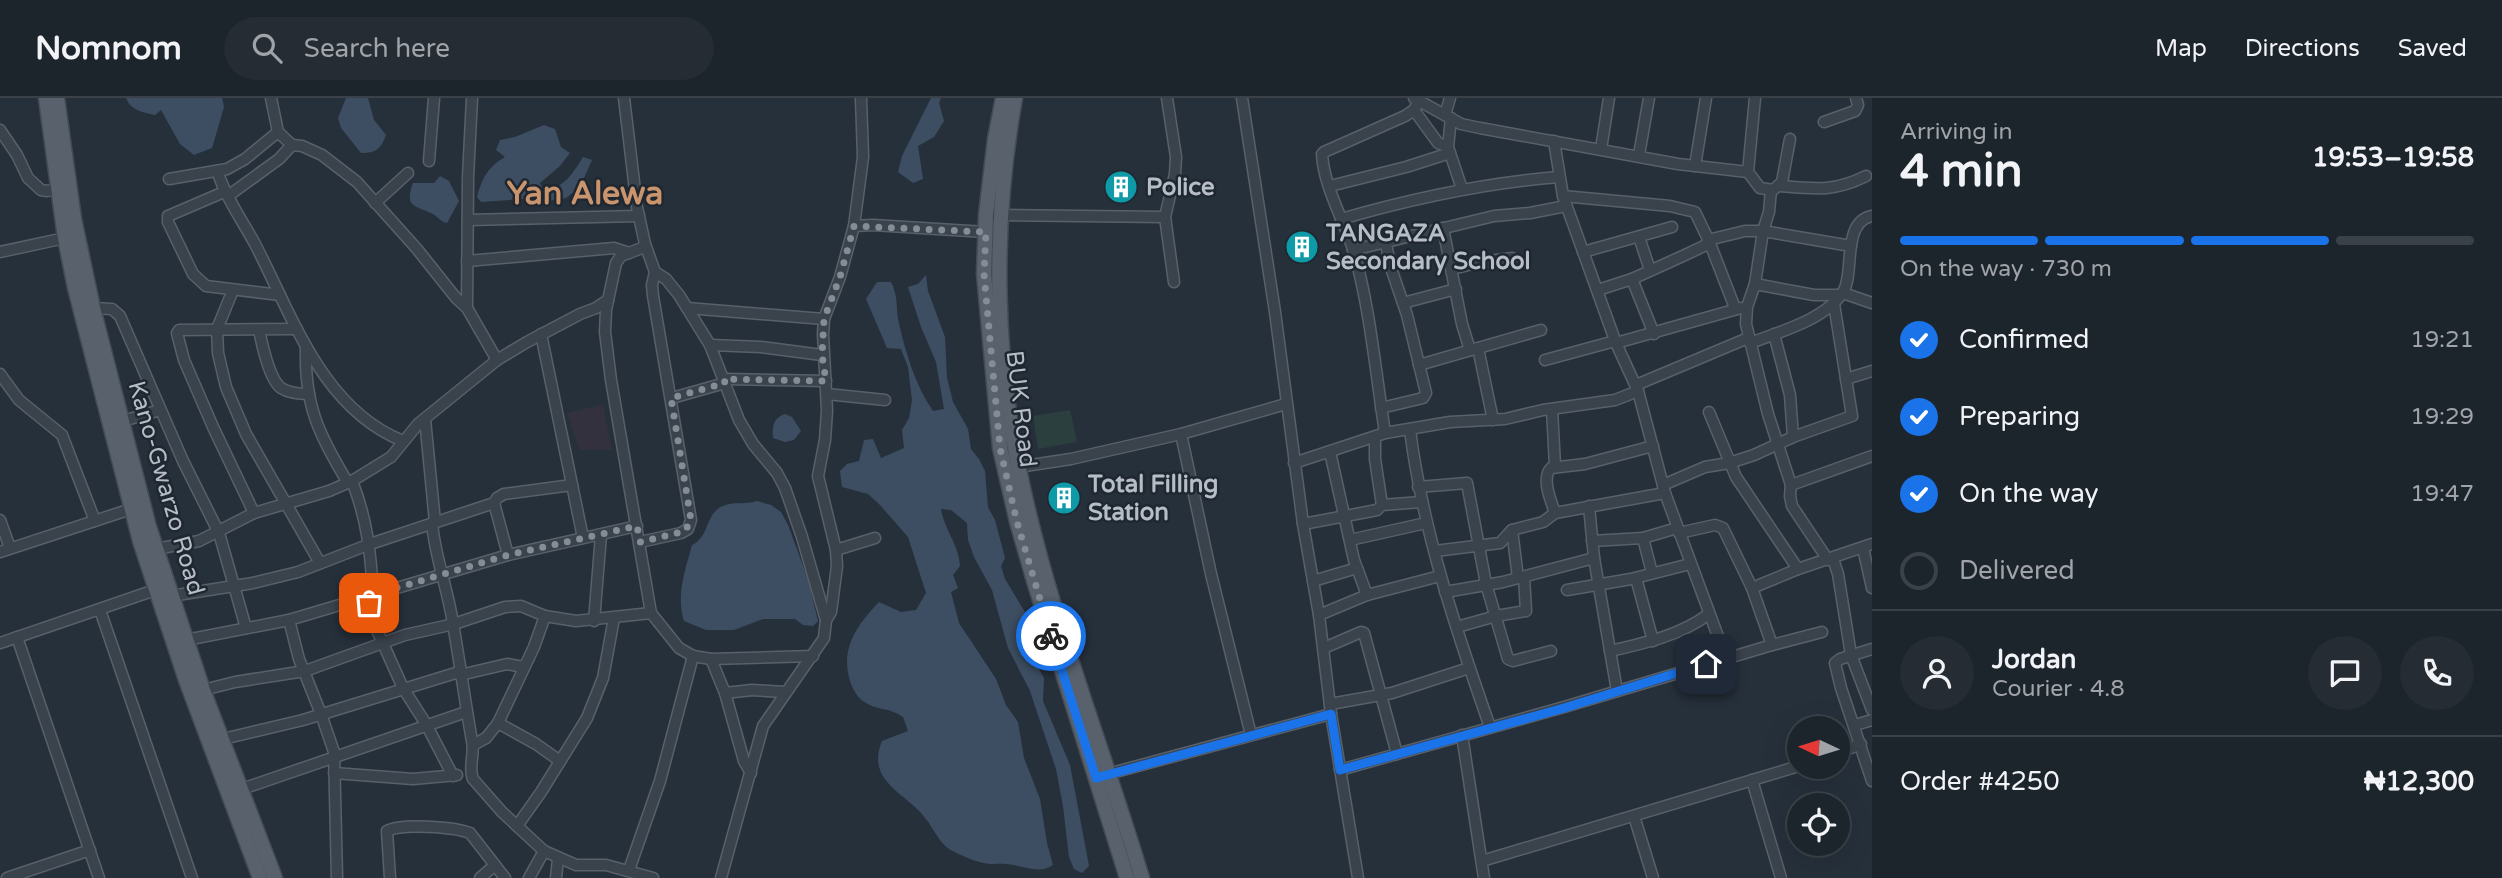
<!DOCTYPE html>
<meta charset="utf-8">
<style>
body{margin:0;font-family:"Varela Round",sans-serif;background:#252c34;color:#f1f3f6;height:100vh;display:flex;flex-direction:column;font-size:26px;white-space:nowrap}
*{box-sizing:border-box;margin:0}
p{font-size:23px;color:#a0a4a9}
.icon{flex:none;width:38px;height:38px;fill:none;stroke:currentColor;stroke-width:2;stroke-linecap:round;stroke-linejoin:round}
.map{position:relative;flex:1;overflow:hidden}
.details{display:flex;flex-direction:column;background:#1c242c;width:630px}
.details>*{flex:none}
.needle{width:46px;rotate:274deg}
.controls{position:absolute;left:1787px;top:618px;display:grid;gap:14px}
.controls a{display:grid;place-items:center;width:63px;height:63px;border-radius:50%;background:#1c242c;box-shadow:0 7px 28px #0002,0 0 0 2px #3a4148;font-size:35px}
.pin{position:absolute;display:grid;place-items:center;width:60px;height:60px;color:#fff;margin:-30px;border-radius:14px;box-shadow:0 4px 10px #0006}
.courier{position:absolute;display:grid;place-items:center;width:70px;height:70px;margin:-35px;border:5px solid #1a73e8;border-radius:50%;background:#fff;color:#222;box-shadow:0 2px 9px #0007}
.summary em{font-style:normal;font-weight:700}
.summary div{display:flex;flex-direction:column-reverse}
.summary{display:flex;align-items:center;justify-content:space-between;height:119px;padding:0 28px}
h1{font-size:46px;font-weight:700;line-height:52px}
.bar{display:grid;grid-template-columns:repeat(4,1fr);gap:10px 7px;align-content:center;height:84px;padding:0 28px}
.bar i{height:9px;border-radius:5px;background:#3a4148}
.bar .current{background:#1a73e8}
.bar p{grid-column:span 4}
.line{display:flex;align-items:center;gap:18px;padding:0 28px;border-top:2px solid #3a4148}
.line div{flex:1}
.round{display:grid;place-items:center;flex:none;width:74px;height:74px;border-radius:37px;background:#252c34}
ol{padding:0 28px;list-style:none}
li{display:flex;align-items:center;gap:21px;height:77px}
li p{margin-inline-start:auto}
li .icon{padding:7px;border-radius:50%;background:#1a73e8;color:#fff;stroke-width:4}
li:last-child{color:#a0a4a9}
li i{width:38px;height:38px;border:4px solid #3a4148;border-radius:50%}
header{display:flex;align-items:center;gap:42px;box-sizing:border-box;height:98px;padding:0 35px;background:#1c242c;border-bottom:2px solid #3a4148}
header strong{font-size:33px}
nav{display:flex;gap:38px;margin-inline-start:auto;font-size:24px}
.search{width:490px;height:63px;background:#252c34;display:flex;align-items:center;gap:18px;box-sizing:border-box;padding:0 24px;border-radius:38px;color:#a0a4a9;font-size:26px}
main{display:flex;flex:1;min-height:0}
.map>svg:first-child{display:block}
.medical{fill:#33313d}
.green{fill:#2b3f3f}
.water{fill:#3d4e62}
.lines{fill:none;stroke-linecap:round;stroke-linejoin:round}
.minor-casing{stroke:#58606a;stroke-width:13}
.major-casing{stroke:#434b55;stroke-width:17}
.minor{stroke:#3a424c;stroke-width:10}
.major{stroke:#58616c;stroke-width:14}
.done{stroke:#848c96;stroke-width:7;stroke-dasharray:0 12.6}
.route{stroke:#1a73e8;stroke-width:9}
.labels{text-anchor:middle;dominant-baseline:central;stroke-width:5;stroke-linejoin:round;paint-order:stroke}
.poi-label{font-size:24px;font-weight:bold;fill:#b6bdc7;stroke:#1f2731;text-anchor:start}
.street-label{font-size:24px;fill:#b6bdc7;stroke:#1f2731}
.district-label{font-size:32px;font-weight:bold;fill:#ca946d;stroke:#1f2731}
</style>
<header>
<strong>Nomnom</strong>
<div class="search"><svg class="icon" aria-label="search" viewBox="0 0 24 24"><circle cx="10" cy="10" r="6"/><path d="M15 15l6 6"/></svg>Search here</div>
<nav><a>Map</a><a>Directions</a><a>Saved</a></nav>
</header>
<main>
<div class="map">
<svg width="1872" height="780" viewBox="0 0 1872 780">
<rect width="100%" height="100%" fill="#26303b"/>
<path class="medical" d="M603 306 612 352H579L567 315Z"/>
<path class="green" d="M1070 312 1077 344 1038 351 1033 318Z"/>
<g class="water">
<path d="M126 0H222L224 9 212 50 194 57 180 46 161 12 155 17C143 14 131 13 126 0Z"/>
<path d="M346 0H368L374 22 386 37C381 51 376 55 361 55L341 30 338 20Z"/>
<path d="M931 0H941L939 5 944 23 934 39 918 48 923 81 913 85 898 74 902 58Z"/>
<path d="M544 27 555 31 561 49 570 55 560 68 540 85 543 92C564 91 573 75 583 59L592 62 580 89 566 100 549 103 538 100 481 104 477 99C482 80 488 69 505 59L496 52 500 42 515 39Z"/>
<path d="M440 78 449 83 459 103 447 125C439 123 439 119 433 116 415 107 404 110 413 85H434Z"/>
<path d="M926 177 928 193 945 239 947 280 953 304 968 331 971 351 979 361 985 373 988 409 995 422 1005 460 1001 468 1005 481 1028 519 1026 543C1038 552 1042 554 1038 569L1044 580 1043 603 1070 667 1089 768 1082 775 1074 771 1069 759 1063 708 1056 671 1030 593 1008 550 992 492 974 459 968 442 967 425 951 412 941 411C944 431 959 447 960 468L953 477 958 490 951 494 959 525 996 581 1006 607 1018 624 1024 660 1040 701 1047 745 1053 767C1039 777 1021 767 1006 766 999 765 991 767 984 765 975 764 958 756 949 751 939 744 933 730 926 721 907 695 865 684 882 643L908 633 903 619C888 609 881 613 868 606 859 602 855 595 851 586 839 552 856 528 879 504L901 514 916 512 926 495 908 439 880 407 868 396 842 389 840 373 847 366 859 363 864 342 873 341 881 360 904 350 902 332 909 320 912 302 908 269 901 251 887 250 866 201 877 184H891C898 197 896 208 898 221 905 253 915 287 933 313L944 311 936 264 921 229 908 189 918 186Z"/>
<path d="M785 316 792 319 801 333 794 342 785 344 773 340C772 329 773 320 785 316Z"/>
<path d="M757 403 771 407 781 414 788 427 808 481 818 523 813 528 803 527 795 521H763L734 532H706L684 523C676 497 685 473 692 447 710 439 705 415 723 408 734 403 746 407 757 403Z"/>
</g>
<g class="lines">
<defs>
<g id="minor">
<path d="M271 0 278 34 292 47 302 48 322 57 357 84 417 151 456 200 467 210 497 262"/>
<path d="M624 0 637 109 645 146 655 174 652 187 653 198 691 422 688 431 681 435 640 444"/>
<path d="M1167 0 1176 59 1175 76 1165 119 1174 184"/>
<path d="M1242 0 1275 214 1303 426 1319 517 1331 616 1358 780"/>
<path d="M1414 0 1461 26 1480 30 1678 66 1748 74"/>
<path d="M1755 0 1748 74 1760 90 1773 92 1782 84 1790 41"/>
<path d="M1414 12 1438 45 1448 49"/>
<path d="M1445 17 1450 0"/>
<path d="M1451 20 1448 49 1462 91"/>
<path d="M1824 24 1855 13 1858 7 1856 0"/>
<path d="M0 32 17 57 28 80 41 92 47 93 57 91"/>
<path d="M1554 43 1563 98 1616 245 1638 293 1665 395 1726 560"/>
<path d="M1601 51 1609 0"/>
<path d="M1639 57 1649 0"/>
<path d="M429 63 434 0"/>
<path d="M1695 68 1706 0"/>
<path d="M218 75C226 100 242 122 255 146 292 217 322 311 403 343"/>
<path d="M169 81 227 71 245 61 278 34"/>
<path d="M1330 88 1406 69 1450 55"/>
<path d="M1780 88C1815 91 1834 94 1866 78"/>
<path d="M1771 92 1769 114 1763 133 1755 186 1747 209 1746 226 1768 316 1791 387 1790 398 1792 408 1828 462"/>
<path d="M224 94 168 118V124L193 176 206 188 280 197"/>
<path d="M228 98 279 61 292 47"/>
<path d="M1563 98 1670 108 1695 114 1709 143 1735 210"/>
<path d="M375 105 408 75"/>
<path d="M986 117 1165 119"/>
<path d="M1341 121C1414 100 1483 85 1559 79"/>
<path d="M468 122 639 118"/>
<path d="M854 128 873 127 986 134"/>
<path d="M1443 130 1462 226 1470 252"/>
<path d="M1639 139 1650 172"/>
<path d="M645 146 642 150 621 158 616 165 606 212 605 234 611 282 651 515 679 550 693 558 711 561 813 558"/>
<path d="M1353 152 1494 118 1530 115 1566 108"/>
<path d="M0 154 65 140"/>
<path d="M1583 154 1672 129"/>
<path d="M467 163 614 150 629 155"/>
<path d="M1452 171 1481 164 1512 160"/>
<path d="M655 174 666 181 679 197 710 247 739 322 753 346 777 375 785 390 802 439 826 522 824 540 763 628 721 780"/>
<path d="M1632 181 1654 236"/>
<path d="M1755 186 1814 197H1839"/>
<path d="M233 192 217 231 218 255 226 289 246 336 320 465"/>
<path d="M1598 192 1632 181 1685 157 1704 148 1712 141 1745 133H1763L1851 148"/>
<path d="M1843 195 1872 205"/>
<path d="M1403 205 1456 191"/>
<path d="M93 210 112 211 120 218 183 363 219 435 246 530"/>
<path d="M467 210 468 79 472 0"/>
<path d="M687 210 824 221"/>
<path d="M259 232C262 246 269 281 281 290 289 295 300 296 309 296"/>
<path d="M541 236 583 440"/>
<path d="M1774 236 1790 297 1793 339"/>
<path d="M1616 245 1741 210"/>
<path d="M1750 245C1780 234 1826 221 1843 194 1855 176 1841 124 1872 118"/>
<path d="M710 247 761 249 822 257"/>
<path d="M306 249C304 307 319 337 348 385"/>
<path d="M1478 250 1493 322"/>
<path d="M1545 262 1615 243"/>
<path d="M1419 267 1541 232"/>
<path d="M0 276 19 302 62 337 95 423"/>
<path d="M724 281 826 283"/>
<path d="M1846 281 1872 273"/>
<path d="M1636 287 1748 240"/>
<path d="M827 296 885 302"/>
<path d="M672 300 725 285"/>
<path d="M1381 310 1423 300 1426 295 1407 217 1391 170 1386 146"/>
<path d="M1552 311 1555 368"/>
<path d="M1709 314 1736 379 1798 471"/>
<path d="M425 321 435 424"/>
<path d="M123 323 160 312"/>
<path d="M1410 332C1423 434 1456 532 1490 629"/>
<path d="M1385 335C1376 277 1370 210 1354 154 1344 122 1324 90 1322 56L1324 54 1405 18 1414 12 1418 4"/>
<path d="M1181 336 1211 476 1251 637"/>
<path d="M1375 339V361L1382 407"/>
<path d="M1330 354 1354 462 1367 497"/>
<path d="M1294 365 1385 335 1450 324 1505 321 1543 312 1615 302 1638 293"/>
<path d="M1018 369 1071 361 1181 336 1286 306"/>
<path d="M352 383C367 421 371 456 373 497"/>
<path d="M1663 387 1705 369 1729 365 1754 357 1793 339 1852 318 1834 206"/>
<path d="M1791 387 1872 358"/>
<path d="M1418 389 1467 385 1486 486 1508 561 1513 563 1551 553"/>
<path d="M494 405 508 457"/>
<path d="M1589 408 1594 460 1617 593"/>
<path d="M254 415 213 329 184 262 177 235 179 232 297 231"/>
<path d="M1555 415C1551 403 1541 380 1551 370L1585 366 1653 348"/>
<path d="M0 422 10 450"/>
<path d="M432 425C435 460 448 491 453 526 460 565 465 604 472 643 475 656 468 669 473 681L502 714 544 753 576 767H606L653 780"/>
<path d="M1303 426 1377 412 1382 407 1421 404"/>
<path d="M1512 432 1518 480"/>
<path d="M1679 435 1715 427 1723 430 1752 490 1772 547"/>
<path d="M1643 440 1652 475"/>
<path d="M1350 442 1426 425"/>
<path d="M1592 443 1643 440 1677 430"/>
<path d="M1863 450 1872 490"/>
<path d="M156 451 199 443 254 415 329 393 352 383 391 359 418 326 497 262 527 244 580 216 596 210 608 202"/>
<path d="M836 452 875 440"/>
<path d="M1435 453 1500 445 1512 432 1543 424 1555 415 1665 395"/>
<path d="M0 454 137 409"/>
<path d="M1833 461 1838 476 1851 557 1872 612"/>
<path d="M1636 480 1653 543"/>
<path d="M1313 483 1357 470"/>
<path d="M1752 490 1798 471 1872 446"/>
<path d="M1567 492 1631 481 1690 466"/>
<path d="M1445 494 1503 484 1594 460"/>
<path d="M171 498 253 485 298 474 370 446 494 405 497 400 504 396 572 387"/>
<path d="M367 499 376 530 403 590 426 626 453 678"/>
<path d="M100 512 192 780"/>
<path d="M1319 517 1367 497 1440 478"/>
<path d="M289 522 299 561 321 616 334 654 337 780"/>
<path d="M826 522 831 514 837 468 836 452 818 378 825 342 827 313 823 236 824 221 840 179 854 128 863 59 861 0"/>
<path d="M594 523 601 437"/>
<path d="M1457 529 1496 518 1526 513 1524 479"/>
<path d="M17 539 99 780"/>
<path d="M186 542 289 522 508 457 637 428"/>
<path d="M0 545 155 492"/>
<path d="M1324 550 1361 534 1364 535 1397 656"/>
<path d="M1872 551 1840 561 1835 565 1841 590 1872 683"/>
<path d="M1610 553C1645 545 1679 538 1709 516"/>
<path d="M711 561 725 595 744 663 751 675"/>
<path d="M460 577 507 566 523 569"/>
<path d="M203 592 235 584 305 573 405 537 454 526 505 509 521 508 545 518 576 523 651 515"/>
<path d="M725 595 752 592 784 594"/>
<path d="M1330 606 1392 595 1469 570"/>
<path d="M498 625 536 646 560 663"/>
<path d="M1855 627 1872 622"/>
<path d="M1462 637 1484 780"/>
<path d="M223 641 303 622 459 574"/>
<path d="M473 647 486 640 498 625 534 549 545 518"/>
<path d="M1838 655 1861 646"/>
<path d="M1340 672 1564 609 1772 547 1822 534"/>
<path d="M334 675 413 681 457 677"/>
<path d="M1104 677 1331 616"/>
<path d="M1752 682 1781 780"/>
<path d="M239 692 466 614"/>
<path d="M1634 718 1653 780"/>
<path d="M517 728 541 694 587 620 603 580 614 520"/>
<path d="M1482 763 1799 668"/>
<path d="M629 772 660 683 693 558"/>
<path d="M7 780 90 752"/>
<path d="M390 780 387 733C402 725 454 729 470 735L505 780"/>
<path d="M480 780 495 767"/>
<path d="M529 780 544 753"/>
<path d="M556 780 558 761"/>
</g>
<g id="major">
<path d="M46 0 65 140 75 190 140 443 186 582 260 780"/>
<path d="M57 0 74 121 93 210 149 429 203 592 275 780"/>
<path d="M1003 0 995 41 986 117 984 176 1000 350 1017 424 1034 483 1127 780"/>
<path d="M1015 0C992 128 994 263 1023 390 1052 522 1103 650 1142 780"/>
</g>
</defs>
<use href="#minor" class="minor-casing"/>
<use href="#major" class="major-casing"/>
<use href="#minor" class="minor"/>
<use href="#major" class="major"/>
</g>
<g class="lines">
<path class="done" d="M369 505 367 499 373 497 508 457 637 428 640 444 685 433 691 422 671 300 725 285 724 281 826 283 822 257 824 221 840 179 854 128 986 134 984 176 1000 350 1017 424 1051 538"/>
<path class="route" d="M1051 538 1096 680 1331 616 1340 672 1564 610 1706 566"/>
</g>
<defs>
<symbol id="building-disc" viewBox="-11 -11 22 22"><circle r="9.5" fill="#0f9aa8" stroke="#1f2731"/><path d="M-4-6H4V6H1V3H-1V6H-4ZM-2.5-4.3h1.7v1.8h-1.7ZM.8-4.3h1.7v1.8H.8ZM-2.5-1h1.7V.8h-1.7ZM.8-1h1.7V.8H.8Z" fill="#fff"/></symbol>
</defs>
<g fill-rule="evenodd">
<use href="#building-disc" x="1102" y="70" width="38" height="38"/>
<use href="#building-disc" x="1283" y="130" width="38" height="38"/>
<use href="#building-disc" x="1045" y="381" width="38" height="38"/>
</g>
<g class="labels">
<g class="poi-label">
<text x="1146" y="89">Police</text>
<text x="1326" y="135">TANGAZA<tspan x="1326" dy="28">Secondary School</tspan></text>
<text x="1088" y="386">Total Filling<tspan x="1088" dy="28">Station</tspan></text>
</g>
<g class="street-label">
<text transform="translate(1021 311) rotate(83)">BUK Road</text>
<text transform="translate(166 390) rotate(74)">Kano-Gwarzo Road</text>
</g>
<g class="district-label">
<text x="585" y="96">Yan Alewa</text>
</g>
</g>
</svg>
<div class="controls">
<a><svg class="needle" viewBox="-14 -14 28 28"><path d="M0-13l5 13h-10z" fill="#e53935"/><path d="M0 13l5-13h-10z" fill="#a0a4a9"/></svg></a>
<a><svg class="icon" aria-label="locate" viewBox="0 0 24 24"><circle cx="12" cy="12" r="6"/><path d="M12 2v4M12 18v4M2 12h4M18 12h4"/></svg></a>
</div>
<div class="pin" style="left:369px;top:505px;background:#ea580c"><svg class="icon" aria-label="bag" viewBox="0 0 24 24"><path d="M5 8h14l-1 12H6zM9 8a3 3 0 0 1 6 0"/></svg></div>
<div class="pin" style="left:1706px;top:566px;background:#1f2937"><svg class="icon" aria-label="home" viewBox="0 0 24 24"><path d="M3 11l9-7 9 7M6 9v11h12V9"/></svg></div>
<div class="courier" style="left:1051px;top:538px"><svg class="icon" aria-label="bike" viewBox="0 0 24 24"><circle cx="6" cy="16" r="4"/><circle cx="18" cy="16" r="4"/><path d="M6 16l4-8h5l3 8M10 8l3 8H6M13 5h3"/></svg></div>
</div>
<section class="details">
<div class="summary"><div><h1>4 min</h1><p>Arriving in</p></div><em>19:53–19:58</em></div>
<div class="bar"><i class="current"></i><i class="current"></i><i class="current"></i><i></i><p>On the way · 730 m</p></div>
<ol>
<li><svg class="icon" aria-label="check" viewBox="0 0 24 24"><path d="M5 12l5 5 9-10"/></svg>Confirmed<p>19:21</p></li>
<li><svg class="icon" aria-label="check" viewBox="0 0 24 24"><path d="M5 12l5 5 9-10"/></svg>Preparing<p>19:29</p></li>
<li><svg class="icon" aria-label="check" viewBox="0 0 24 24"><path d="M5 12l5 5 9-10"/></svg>On the way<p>19:47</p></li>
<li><i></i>Delivered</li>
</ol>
<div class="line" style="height:126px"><a class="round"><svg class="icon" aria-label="person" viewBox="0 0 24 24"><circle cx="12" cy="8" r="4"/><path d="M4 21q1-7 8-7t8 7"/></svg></a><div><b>Jordan</b><p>Courier · 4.8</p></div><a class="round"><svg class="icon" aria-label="chat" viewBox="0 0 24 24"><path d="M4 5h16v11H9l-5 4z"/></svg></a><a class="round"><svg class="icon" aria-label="phone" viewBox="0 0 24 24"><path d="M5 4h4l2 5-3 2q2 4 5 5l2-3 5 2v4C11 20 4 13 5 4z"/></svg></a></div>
<div class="line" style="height:91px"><div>Order #4250</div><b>₦12,300</b></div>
</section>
</main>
